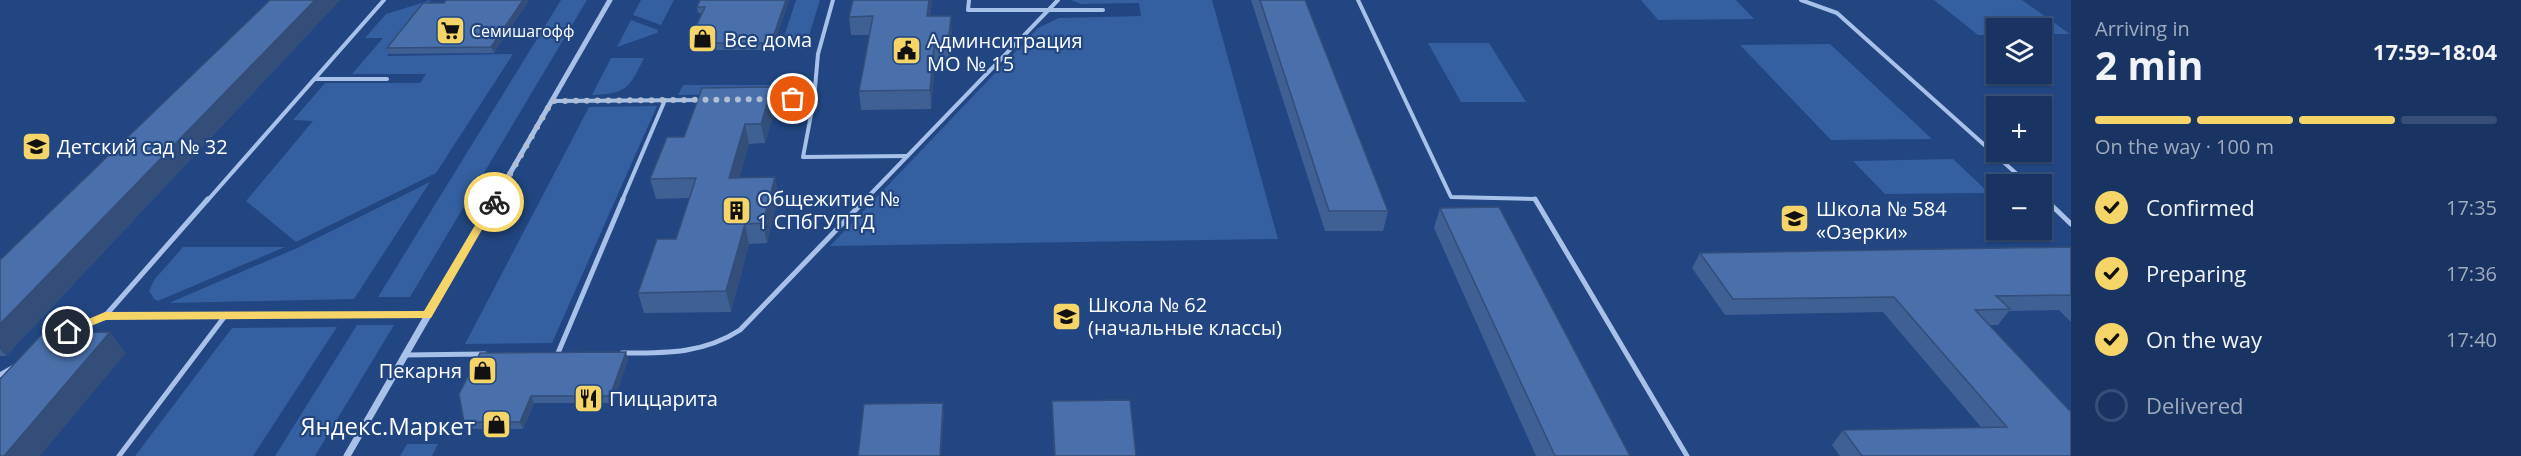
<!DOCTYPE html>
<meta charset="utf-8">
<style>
body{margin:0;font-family:"Open Sans",sans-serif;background:#223c68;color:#f1f3f6;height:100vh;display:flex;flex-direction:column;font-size:22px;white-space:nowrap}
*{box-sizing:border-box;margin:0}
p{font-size:20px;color:#9faabe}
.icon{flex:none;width:33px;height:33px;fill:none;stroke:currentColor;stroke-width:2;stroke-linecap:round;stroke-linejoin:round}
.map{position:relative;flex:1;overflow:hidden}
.panel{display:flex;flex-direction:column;background:#193462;width:450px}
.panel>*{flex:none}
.controls{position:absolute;left:1986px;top:18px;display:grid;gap:12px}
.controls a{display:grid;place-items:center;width:66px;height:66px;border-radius:0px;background:#193462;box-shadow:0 2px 4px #0004,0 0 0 2px #374f77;font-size:30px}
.pin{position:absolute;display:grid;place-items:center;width:51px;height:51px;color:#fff;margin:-26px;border:3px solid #fff;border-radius:50%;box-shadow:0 2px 6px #0007}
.courier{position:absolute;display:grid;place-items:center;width:60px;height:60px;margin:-30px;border:4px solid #f5d468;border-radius:50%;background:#fff;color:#222;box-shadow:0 2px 8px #0007}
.head em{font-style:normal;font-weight:700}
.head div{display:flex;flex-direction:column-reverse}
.head{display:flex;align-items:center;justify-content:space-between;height:102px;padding:0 24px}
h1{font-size:39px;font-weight:700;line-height:45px}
.bar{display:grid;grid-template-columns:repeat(4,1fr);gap:9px 6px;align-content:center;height:72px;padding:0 24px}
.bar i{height:8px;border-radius:4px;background:#374f77}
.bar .active{background:#f5d468}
.bar p{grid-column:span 4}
ol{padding:0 24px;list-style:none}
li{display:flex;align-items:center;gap:18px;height:66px}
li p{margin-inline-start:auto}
li .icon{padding:6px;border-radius:50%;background:#f5d468;color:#111;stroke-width:4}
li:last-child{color:#9faabe}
li i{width:33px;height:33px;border:3px solid #374f77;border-radius:50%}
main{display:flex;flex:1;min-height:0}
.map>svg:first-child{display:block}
.green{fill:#345fa0}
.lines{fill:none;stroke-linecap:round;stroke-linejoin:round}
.service-far1{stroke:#a7c1e8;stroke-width:4}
.service{stroke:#a7c1e8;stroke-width:5}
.minor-far1{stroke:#a7c1e8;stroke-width:5}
.minor{stroke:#a7c1e8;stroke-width:7}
.wall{fill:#3f6093}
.shaded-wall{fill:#334e78}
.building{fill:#4970ab;stroke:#334e78;stroke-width:1.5}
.route{fill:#f5d468}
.done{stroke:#b1bed3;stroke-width:6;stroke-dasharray:0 10.8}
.labels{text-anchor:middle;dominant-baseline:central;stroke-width:4.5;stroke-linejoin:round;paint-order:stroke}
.far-poi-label{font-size:16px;fill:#fff;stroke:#214682;text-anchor:start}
.poi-label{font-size:20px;fill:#fff;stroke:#214682;text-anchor:start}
.near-poi-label{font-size:24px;fill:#fff;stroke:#214682;text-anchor:end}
</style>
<main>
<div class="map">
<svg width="2071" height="456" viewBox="0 0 2071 456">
<rect width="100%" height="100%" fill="#214682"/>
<g class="green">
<path d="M431 0 387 56 513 54 436 173 296 242 246 201 313 121 293 120 325 83H420L426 74H352L383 38H365L386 14Z"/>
<path d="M561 0H587L410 297H378Z"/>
<path d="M641 0H674L661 25 633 15Z"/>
<path d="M796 0H820L805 49H780Z"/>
<path d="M1071 0H1212L1278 239 830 246 1038 28 1059 18 1141 16 1139 3 1081 4Z"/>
<path d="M1641 0H1736L1754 19 1658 20Z"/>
<path d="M1934 0H2022L2070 34H2042V28H1996V35H1978Z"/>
<path d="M631 20 658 30 657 33 617 47Z"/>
<path d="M1428 43H1489L1526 102H1461Z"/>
<path d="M1830 44 1932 139 1831 140 1740 45Z"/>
<path d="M611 58H644C629 88 627 94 592 95Z"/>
<path d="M683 85H794L792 93 678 95Z"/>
<path d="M657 106 552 343 465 344 589 107Z"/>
<path d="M1953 159 1989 193 1885 194 1853 161Z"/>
<path d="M430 182 354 299 169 303 297 248Z"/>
<path d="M183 247H285L158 301 154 299 149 291 154 280Z"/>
<path d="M357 325H394L315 456H275Z"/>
<path d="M337 327 253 456H135L232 328Z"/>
<path d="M407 444H438L432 456H400Z"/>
</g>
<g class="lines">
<g class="service-far1">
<path d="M833 0 818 54 814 99 803 157 907 156"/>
<path d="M969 0 968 10H1103"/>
<path d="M1358 0 1451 197 1535 199 1536 201"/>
<path d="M1801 0 1837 13 2028 184"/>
<path d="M315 79H387"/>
<path d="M769 99H814"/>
<path d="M552 101 704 100"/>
<path d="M2042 197 2046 201"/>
<path d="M207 201 384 0"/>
<path d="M622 201 665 100"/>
<path d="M864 201 1058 0"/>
</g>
<g class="service">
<path d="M208 199 105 316 427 315"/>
<path d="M1535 199 1687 456"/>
<path d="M2045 199 2071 224"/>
<path d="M64 335 105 316"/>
<path d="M558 353 623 199"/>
<path d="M622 353C665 353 703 354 740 330L866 199"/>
<path d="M404 355 485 354"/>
<path d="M0 375 14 367"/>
<path d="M119 456 225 316"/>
</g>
<path class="minor-far1" d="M494 201 610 0"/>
<path class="minor" d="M347 456 495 199"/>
</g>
<g class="wall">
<path d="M270 0H340L6 356H0V260Z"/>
<path d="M529 0 494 53 390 54 387 48 444 3Z"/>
<path d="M700 0H789L772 50H690L688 43 702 13H698L697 7Z"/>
<path d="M853 0H932L930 16 952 34 949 65H935L931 109 861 110 859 91 869 35H851L849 17Z"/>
<path d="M1251 0H1305L1388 211 1383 231H1325Z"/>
<path d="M776 106 765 143 749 144 739 178 775 177 778 197 767 243 749 244 731 312 644 313 638 293 676 239 690 198 656 199 650 179 684 137Z"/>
<path d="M1440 208 1630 456H1536L1434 228Z"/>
<path d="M2071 247V322L2059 310 2009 311 1998 325H1989L2071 456H1840L1832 445 1843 430 1981 427 1883 312 1725 315 1692 268 1700 253Z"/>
<path d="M628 359 613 403H534L523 429H467L464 422Z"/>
<path d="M1052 401 1136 456H1054Z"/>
</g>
<g class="shaded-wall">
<path d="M315 0H340L6 356 0 349V324Z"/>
<path d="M523 0H529L494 53 491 47Z"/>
<path d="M786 0H789L772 50 771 43Z"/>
<path d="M929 0H932L928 34 927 16Z"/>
<path d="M951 16 952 34 949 65 948 46Z"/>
<path d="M934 46 935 65 931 109 930 90Z"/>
<path d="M772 87 776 106 765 143 761 124Z"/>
<path d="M745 124 749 144 733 198 729 178Z"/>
<path d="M775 177 778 197 767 243 763 223Z"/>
<path d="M745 224 749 244 731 312 726 291Z"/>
<path d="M110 332 126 353 40 456H4Z"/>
<path d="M626 352 628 359 613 403 610 396Z"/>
<path d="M531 396 534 403 523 429 520 422Z"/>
<path d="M943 403 944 415 941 456H940Z"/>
</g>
<g class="building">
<path d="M270 0H315L0 324V260Z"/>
<path d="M446 0H523L491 47 387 48 423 3H444Z"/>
<path d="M700 0H786L771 43H688L705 7H697Z"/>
<path d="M853 0H929L927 16H951L948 46H934L930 90 859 91 873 16 849 17Z"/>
<path d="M1260 0H1305L1388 211H1329Z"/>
<path d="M772 87 761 124H745L729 178 775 177 763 223 745 224 726 291 638 293 657 239H676L696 178 650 179 667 137H684L702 88Z"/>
<path d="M1499 207 1630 456H1555L1440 208Z"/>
<path d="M2071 247V295L1996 296 2010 309 1975 310 2071 412V456H1862L1843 430 2007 427 1894 297 1733 299 1700 253Z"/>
<path d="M110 332 4 456H0V379L43 333Z"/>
<path d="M626 352 610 396H531L520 422H464L459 394 480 353Z"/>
<path d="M1130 400 1136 456H1055L1052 401Z"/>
<path d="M943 403 940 456H858L864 404Z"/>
</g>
<path class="route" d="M490 200 498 202 431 318 106 320 68 335 63 332 65 329 105 312 424 311Z"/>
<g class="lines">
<path class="done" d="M494 202 552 101 793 99"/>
</g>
<defs>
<symbol id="supermarket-square" viewBox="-11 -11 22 22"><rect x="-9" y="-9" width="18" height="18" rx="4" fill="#f5d468" stroke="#214682"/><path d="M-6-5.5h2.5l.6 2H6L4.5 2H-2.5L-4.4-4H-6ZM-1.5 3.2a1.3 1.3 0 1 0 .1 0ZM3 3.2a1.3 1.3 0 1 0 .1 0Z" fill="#111"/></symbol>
<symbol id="shop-square" viewBox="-11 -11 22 22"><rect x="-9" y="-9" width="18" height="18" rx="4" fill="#f5d468" stroke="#214682"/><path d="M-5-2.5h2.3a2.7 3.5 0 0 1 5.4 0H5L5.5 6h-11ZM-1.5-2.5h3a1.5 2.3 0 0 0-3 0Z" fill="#111"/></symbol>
<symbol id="civic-square" viewBox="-11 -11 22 22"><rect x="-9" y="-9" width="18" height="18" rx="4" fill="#f5d468" stroke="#214682"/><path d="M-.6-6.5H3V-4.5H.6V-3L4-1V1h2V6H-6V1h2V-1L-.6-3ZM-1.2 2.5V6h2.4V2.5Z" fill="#111"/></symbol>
<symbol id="school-square" viewBox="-11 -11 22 22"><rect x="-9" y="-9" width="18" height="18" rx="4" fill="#f5d468" stroke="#214682"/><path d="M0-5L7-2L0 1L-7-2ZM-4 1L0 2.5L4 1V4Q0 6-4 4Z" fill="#111"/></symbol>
<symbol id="building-square" viewBox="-11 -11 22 22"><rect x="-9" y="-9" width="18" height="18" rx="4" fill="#f5d468" stroke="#214682"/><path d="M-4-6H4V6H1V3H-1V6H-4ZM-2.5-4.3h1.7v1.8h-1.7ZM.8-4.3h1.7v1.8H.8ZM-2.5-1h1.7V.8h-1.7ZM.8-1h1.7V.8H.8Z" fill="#111"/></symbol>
<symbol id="restaurant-square" viewBox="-11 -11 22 22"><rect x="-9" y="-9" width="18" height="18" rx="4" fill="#f5d468" stroke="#214682"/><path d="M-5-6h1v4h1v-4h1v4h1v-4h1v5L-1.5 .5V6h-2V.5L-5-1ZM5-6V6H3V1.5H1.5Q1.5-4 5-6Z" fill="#111"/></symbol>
</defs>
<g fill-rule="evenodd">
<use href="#supermarket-square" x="434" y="14" width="33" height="33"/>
<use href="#shop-square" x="686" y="22" width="33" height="33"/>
<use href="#civic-square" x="890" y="34" width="33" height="33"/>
<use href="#school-square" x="20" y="130" width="33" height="33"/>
<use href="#building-square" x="720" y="194" width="33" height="33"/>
<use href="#school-square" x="1778" y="202" width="33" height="33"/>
<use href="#school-square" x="1050" y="300" width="33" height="33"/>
<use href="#shop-square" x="466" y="354" width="33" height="33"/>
<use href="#restaurant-square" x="572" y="382" width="33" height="33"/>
<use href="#shop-square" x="480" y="408" width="33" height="33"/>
</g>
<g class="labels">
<g class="far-poi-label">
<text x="471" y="31">Семишагофф</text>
</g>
<g class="poi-label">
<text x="724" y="39">Все дома</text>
<text x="927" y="40">Админситрация<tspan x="927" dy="23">МО № 15</tspan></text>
<text x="57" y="146">Детский сад № 32</text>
<text x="757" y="198">Общежитие №<tspan x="757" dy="23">1 СПбГУПТД</tspan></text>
<text x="1816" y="208">Школа № 584<tspan x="1816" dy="23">«Озерки»</tspan></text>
<text x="1088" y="304">Школа № 62<tspan x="1088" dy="23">(начальные классы)</tspan></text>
<text x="462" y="370" text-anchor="end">Пекарня</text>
<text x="609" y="398">Пиццарита</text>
</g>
<g class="near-poi-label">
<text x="475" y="425">Яндекс.Маркет</text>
</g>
</g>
</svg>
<div class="controls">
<a><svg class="icon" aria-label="layers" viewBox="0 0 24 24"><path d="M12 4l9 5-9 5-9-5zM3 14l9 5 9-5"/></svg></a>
<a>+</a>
<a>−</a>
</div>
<div class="pin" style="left:793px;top:99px;background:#ea580c"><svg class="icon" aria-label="bag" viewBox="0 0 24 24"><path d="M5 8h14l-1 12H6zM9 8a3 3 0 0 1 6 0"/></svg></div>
<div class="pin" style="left:68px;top:332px;background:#1f2937"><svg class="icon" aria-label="home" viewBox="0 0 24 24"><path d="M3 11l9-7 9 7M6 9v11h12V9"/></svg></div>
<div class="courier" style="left:494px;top:202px"><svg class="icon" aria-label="bike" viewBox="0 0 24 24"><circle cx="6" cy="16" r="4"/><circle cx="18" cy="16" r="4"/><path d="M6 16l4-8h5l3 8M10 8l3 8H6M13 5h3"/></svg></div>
</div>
<section class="panel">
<div class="head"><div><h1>2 min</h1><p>Arriving in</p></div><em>17:59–18:04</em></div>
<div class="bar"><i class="active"></i><i class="active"></i><i class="active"></i><i></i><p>On the way · 100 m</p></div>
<ol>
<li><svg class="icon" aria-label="check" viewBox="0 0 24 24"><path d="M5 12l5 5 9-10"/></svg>Confirmed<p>17:35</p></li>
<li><svg class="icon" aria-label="check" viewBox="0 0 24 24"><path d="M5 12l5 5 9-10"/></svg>Preparing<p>17:36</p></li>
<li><svg class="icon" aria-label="check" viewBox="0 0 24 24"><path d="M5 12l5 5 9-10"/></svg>On the way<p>17:40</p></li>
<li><i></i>Delivered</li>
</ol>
</section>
</main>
